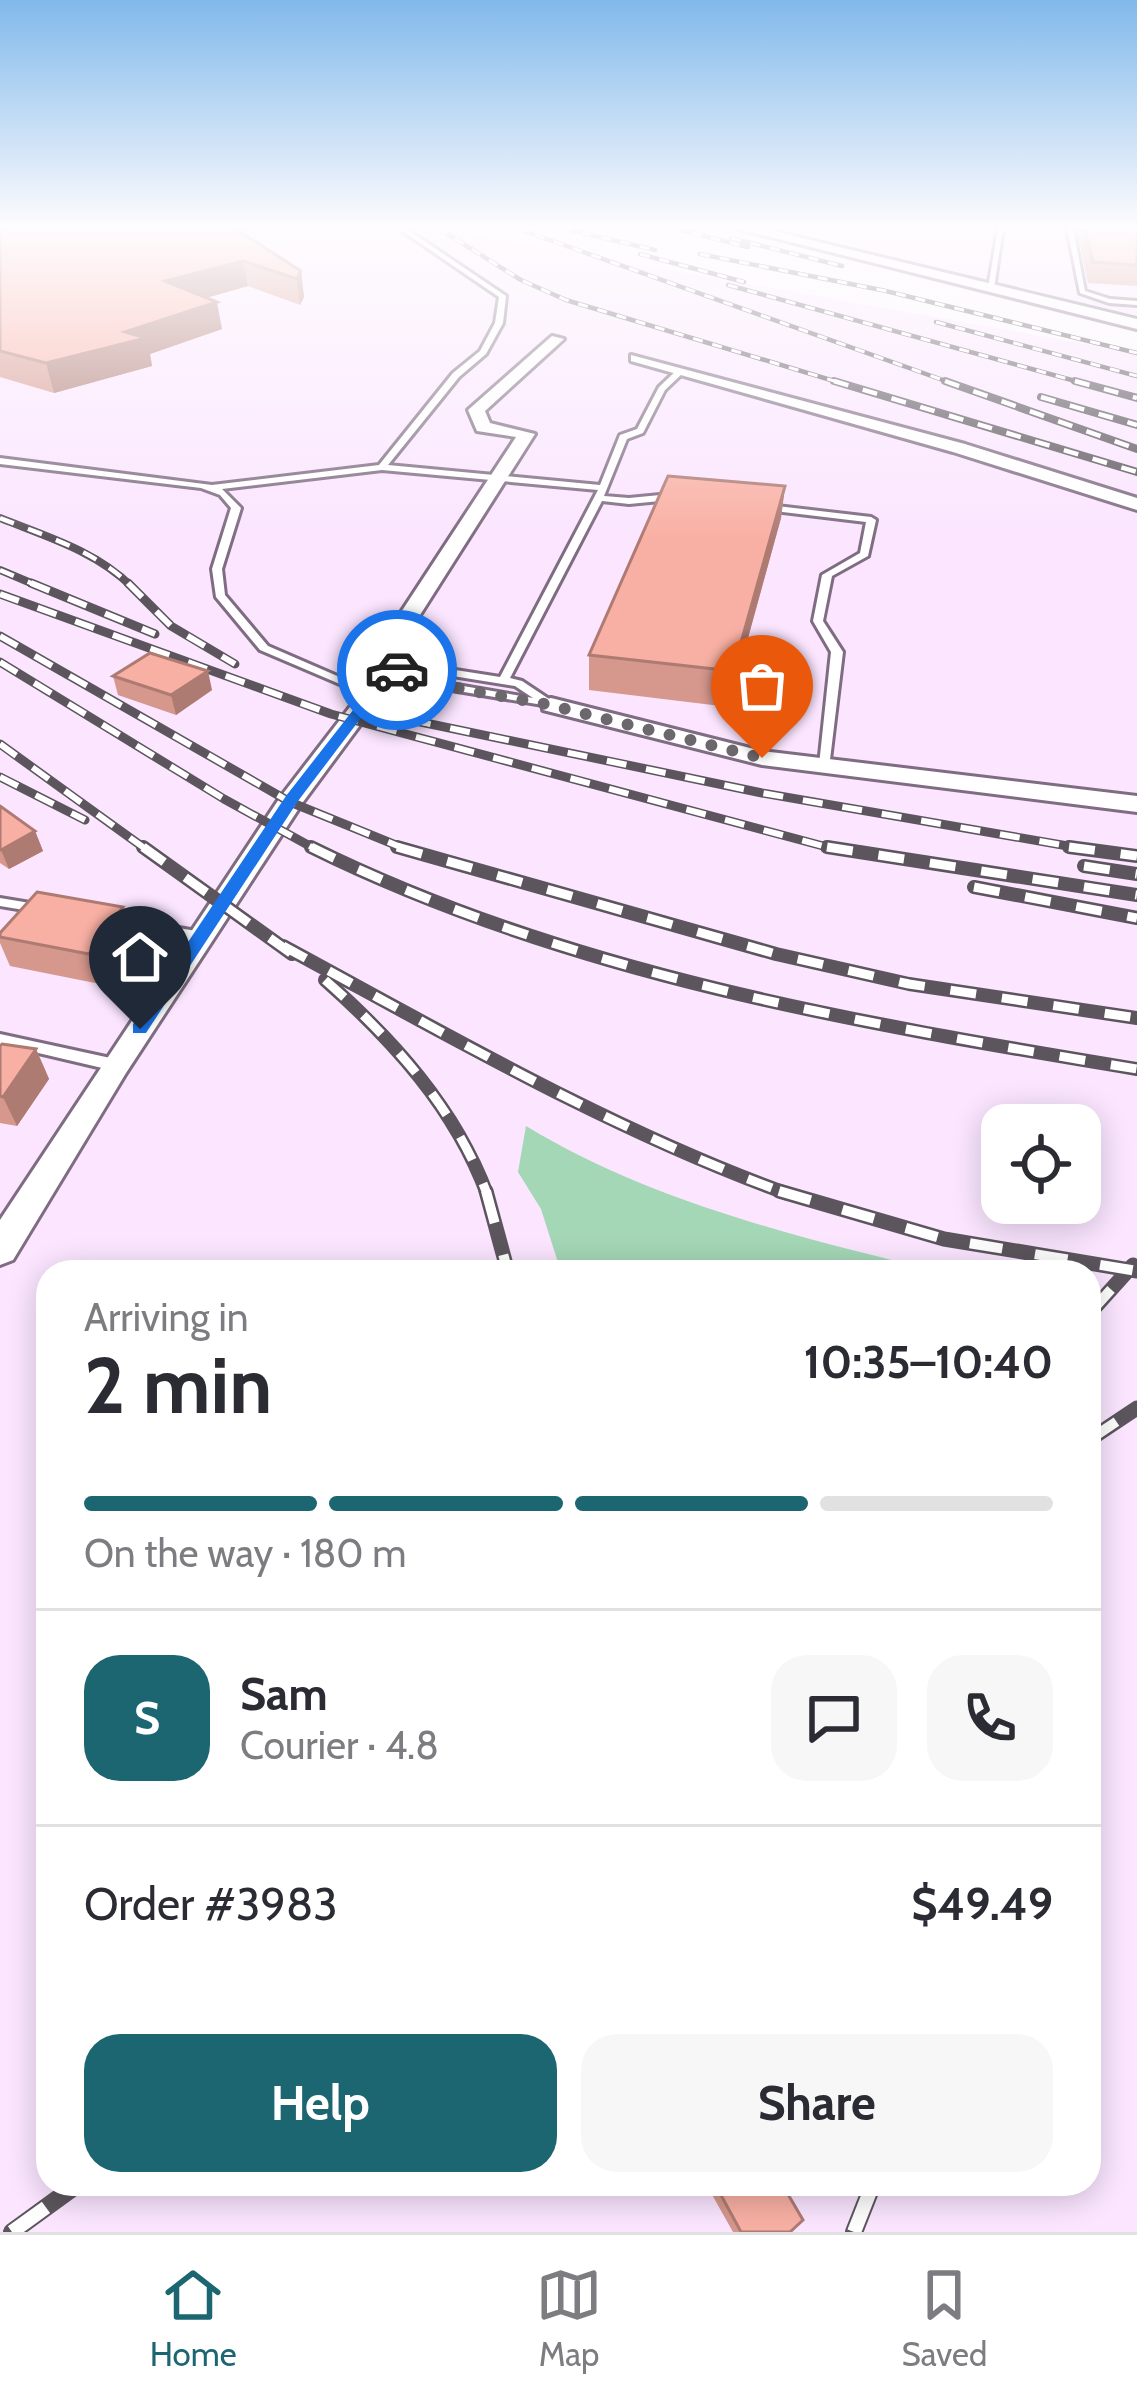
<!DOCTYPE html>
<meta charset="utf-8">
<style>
body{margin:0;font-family:Cabin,sans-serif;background:#f7f7f7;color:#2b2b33;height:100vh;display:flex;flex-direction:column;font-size:45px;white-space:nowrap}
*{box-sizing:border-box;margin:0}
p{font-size:39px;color:#7c7c81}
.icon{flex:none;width:66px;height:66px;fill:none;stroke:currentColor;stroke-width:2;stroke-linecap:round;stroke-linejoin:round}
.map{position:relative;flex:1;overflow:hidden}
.details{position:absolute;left:36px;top:1260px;width:1065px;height:936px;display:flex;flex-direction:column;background:#fff;border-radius:36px;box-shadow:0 6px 30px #0003}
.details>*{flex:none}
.fabs{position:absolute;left:981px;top:1104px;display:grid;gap:24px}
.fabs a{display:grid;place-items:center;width:120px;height:120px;border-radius:24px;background:#fff;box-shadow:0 6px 30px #0003;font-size:60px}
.pin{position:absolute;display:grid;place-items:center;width:102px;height:102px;color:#fff;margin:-123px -51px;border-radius:50% 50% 50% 0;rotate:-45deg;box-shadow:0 0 12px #0007}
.pin .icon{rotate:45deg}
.courier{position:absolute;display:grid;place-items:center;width:120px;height:120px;margin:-60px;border:9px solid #1a73e8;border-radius:50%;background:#fff;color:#222;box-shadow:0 3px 15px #0007}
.headline em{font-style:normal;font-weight:700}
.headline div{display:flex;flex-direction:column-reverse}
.headline{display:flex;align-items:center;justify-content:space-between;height:204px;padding:0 48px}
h1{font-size:78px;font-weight:700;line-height:90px}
.bar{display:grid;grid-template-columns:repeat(4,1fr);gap:18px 12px;align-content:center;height:144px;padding:0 48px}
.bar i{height:15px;border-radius:9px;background:#e1e1e2}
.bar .selected{background:#1c6672}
.bar p{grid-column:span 4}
.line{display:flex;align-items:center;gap:30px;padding:0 48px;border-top:3px solid #e1e1e2}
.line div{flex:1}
.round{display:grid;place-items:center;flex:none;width:126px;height:126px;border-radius:36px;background:#f7f7f7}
.action{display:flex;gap:24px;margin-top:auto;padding:24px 48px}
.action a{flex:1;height:138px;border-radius:36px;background:#1c6672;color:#fff;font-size:48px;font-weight:700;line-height:138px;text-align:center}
.action a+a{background:#f7f7f7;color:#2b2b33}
.tabs{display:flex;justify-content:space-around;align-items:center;height:168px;border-top:3px solid #e1e1e2;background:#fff;font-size:33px;color:#7c7c81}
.tabs a{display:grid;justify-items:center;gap:6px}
.tabs .selected{color:#1c6672}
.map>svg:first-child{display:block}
.built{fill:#fbe5ff;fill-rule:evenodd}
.green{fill:#a4d7b6}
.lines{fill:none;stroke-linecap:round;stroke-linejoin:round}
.service-casing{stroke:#7f6c82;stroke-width:6}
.minor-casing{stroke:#7f6c82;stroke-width:6}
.tertiary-casing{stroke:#7f6c82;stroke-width:6}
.service{fill:#fff;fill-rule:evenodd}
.minor{fill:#fff;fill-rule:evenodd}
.tertiary{fill:#fff;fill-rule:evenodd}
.rail-far5-casing{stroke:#5c555d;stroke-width:4.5}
.rail-far4-casing{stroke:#5c555d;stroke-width:8}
.rail-far3-casing{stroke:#5c555d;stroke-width:9}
.rail-far2-casing{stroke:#5c555d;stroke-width:14}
.rail-far1-casing{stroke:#5c555d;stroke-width:15}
.rail-casing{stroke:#5c555d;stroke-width:18}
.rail-far5{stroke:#fff;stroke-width:3;stroke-dasharray:10;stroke-linecap:butt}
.rail-far4{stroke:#fff;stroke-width:4.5;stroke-dasharray:15;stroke-linecap:butt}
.rail-far3{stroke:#fff;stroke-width:6;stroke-dasharray:20;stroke-linecap:butt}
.rail-far2{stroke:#fff;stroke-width:9;stroke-dasharray:26;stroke-linecap:butt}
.rail-far1{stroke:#fff;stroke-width:10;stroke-dasharray:33;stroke-linecap:butt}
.rail{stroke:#fff;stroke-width:14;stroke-dasharray:42;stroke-linecap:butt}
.wall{fill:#d6978d}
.shaded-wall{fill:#ae7b73}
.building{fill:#f9b0a4;stroke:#ae7b73;stroke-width:3}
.route{fill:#1a73e8}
.done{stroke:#6c666d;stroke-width:12;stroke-dasharray:0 21.6}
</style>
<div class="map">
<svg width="1137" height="2232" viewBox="0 0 1137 2232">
<rect width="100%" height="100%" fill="#fcf8fd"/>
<g class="built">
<path d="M0 228H434L1137 353V2232H0ZM1002 1125H1080V1203H1002ZM48 1272H1089V2184H48Z"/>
<path d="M848 228H1137V324L841 252Z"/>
</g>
<path class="green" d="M526 1126C651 1202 798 1237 940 1272H561L541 1209 518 1172Z"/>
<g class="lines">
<defs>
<g id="service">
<path d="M398 228H405L506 296 503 323 486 354 459 377 388 465 600 485 620 435 637 429 659 387 678 369 685 371 665 390 643 433 627 439 604 496 629 498 681 493 686 496 681 499 629 504 602 501 510 678 522 681 555 703V707L421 685 373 661 379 658 500 677 598 490 382 470 222 489 241 508 222 569 225 595 268 646 365 688V692L361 693 260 650 216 597 212 569 231 508 220 495 201 488 0 464V458L212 485 379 465 453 373 480 351 495 323 499 297ZM403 668 515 686 533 698 428 680Z"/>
<path d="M1003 228 994 288 991 290 988 288 998 229Z"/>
<path d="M1067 228H1073L1085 291 1110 299 1137 301V305L1109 303 1080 293Z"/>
<path d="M760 504 871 517 876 520 868 556 832 576 823 621 843 652 829 768H821L819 765 831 652 813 621 822 575 860 553 866 522 757 509 755 507Z"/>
<path d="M0 898 42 905 49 909 42 913 0 906Z"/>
<path d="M109 916 202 932 209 937 202 942 104 924 102 921 104 918Z"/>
<path d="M0 1034 115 1059 123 1065 115 1071 0 1044Z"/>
</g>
<g id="minor">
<path d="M552 336 564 339 485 411 490 423 535 434 373 689 380 698 303 802 126 1073 13 1260 0 1265V1220L279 799 353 703 356 699 350 690 516 437 477 431 468 410Z"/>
<path d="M631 355 965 444 1137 498V510L953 452 631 361Z"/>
<path d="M551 698 762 751 1137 796V812L762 765 543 710V700Z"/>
</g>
<path id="tertiary" d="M735 228H761L1137 319V329Z"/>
</defs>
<use href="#service" class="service-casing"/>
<use href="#minor" class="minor-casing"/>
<use href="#tertiary" class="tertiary-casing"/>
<use href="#service" class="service"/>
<use href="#minor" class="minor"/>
<use href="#tertiary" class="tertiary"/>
<defs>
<g id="rail-far5">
<path d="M438 228 521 280 566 300 844 384"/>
<path d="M516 228 954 384"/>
<path d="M562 228 655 250"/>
<path d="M672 228 748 247"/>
<path d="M731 238 842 266"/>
<path d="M640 254 744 282"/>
<path d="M700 254 886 291 1137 353"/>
<path d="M728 285 1086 384"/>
<path d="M936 322 1137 376"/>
</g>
<g id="rail-far4">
<path d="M834 381 1137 472"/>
<path d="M945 381 1137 449"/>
<path d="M1075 381 1137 398"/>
<path d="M1041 397 1137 425"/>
<path d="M0 518C45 536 96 551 131 586"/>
<path d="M0 570 38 586"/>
</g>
<g id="rail-far3">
<path d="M31 583 155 634"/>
<path d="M128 583 171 626 235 664"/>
<path d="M0 594 331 714 838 850"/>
<path d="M0 636 290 802 408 850"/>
<path d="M0 662 224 799 317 850"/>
<path d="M411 720 762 793 1091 850"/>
<path d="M0 744 147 850"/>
<path d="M0 777 85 820"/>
</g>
<g id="rail-far2">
<path d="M143 847 292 954"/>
<path d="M311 847C568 974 857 1023 1137 1069"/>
<path d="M397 847 776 954 909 984 1137 1018"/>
<path d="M827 847 1137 895"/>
<path d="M1069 847 1137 856"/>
<path d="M1084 866 1137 874"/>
<path d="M974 887 1137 918"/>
<path d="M283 946C448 1035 611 1130 788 1194"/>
<path d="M325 980C393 1040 455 1108 487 1194"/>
</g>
<g id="rail-far1">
<path d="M486 1191 508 1272"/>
<path d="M779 1191 944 1239 1137 1271"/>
<path d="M1089 1314 1133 1265"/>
<path d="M1089 1440 1137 1408"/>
</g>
<g id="rail">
<path d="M12 2232 78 2184"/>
<path d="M854 2232 873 2184"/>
</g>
</defs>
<use href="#rail-far5" class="rail-far5-casing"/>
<use href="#rail-far4" class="rail-far4-casing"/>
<use href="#rail-far3" class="rail-far3-casing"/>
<use href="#rail-far2" class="rail-far2-casing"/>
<use href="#rail-far1" class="rail-far1-casing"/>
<use href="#rail" class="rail-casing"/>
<use href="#rail-far5" class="rail-far5"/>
<use href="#rail-far4" class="rail-far4"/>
<use href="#rail-far3" class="rail-far3"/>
<use href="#rail-far2" class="rail-far2"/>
<use href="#rail-far1" class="rail-far1"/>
<use href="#rail" class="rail"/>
</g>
<g class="wall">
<path d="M0 228H258L241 232 301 271 304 297 300 305 248 286 206 298 222 329 150 354 152 366 54 393 0 377Z"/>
<path d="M1076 228H1137V286L1088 283Z"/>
<path d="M785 486 781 518 729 707 589 690V655Z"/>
<path d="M113 676 212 690 176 715 118 695Z"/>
<path d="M0 806 35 831 43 851 9 869 0 863Z"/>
<path d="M123 907 133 936 100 984 10 966 0 943V933Z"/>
<path d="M0 1046 36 1049 49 1079 17 1126 0 1123Z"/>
<path d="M706 2184H782L790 2232H733Z"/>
</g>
<g class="shaded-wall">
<path d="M243 261 248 286 170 308 165 281Z"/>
<path d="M301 271 304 297 300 305 297 279Z"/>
<path d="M217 302 222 329 150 354 152 366 54 393 46 363 125 332Z"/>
<path d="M785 486 781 518 729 707 733 671Z"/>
<path d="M208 671 212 690 176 715 171 695Z"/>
<path d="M35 831 43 851 9 869 1 850Z"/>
<path d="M123 907 133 936 100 984 89 954Z"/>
<path d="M36 1049 49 1079 17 1126 3 1097Z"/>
</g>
<g class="building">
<path d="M0 228H234L301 271 297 279 243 261 165 281 217 302 125 332 146 338 46 363 0 351Z"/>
<path d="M1085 228H1137V265L1093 262Z"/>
<path d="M668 476 785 486 733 671 589 655Z"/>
<path d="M150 653 208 671 171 695 113 676Z"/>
<path d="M0 806 35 831 1 850 0 849Z"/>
<path d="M37 892 123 907 89 954 0 937V933Z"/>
<path d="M2 1044 36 1049 3 1097 0 1096V1046Z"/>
<path d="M715 2184H782L803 2220 790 2232H741Z"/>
</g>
<linearGradient id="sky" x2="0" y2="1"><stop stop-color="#81b9eb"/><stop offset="0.42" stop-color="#fefcfe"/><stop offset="1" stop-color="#fefcfe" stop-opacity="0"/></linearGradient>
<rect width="1137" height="540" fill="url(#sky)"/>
<path class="route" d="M374 658 403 670 397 674 382 667 368 690 374 698 370 706 298 801 146 1033H133V1024L286 796 357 705 360 698 354 690Z"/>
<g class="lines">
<path class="done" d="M397 670 424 682 550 705 762 758"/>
</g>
</svg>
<div class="fabs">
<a><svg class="icon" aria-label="locate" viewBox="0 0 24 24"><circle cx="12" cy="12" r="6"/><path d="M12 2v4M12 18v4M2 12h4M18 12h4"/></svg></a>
</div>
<div class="pin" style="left:762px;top:758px;background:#ea580c"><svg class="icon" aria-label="bag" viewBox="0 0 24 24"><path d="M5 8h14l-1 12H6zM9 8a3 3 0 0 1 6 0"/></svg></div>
<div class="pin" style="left:140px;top:1029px;background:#1f2937"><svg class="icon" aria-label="home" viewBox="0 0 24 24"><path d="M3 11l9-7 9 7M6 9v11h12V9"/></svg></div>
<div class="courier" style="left:397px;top:670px"><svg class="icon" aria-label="car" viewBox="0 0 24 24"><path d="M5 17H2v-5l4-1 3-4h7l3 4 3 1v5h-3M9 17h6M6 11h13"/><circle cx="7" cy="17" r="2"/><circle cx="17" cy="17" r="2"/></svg></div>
<section class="details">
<div class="headline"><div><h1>2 min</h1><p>Arriving in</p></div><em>10:35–10:40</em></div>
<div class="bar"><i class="selected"></i><i class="selected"></i><i class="selected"></i><i></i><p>On the way · 180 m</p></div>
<div class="line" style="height:216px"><b class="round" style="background:#1c6672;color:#fff">S</b><div><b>Sam</b><p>Courier · 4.8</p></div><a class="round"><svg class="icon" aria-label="chat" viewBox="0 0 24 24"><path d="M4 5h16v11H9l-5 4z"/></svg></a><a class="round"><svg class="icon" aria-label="phone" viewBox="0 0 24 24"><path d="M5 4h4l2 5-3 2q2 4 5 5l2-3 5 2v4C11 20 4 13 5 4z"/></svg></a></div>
<div class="line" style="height:156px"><div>Order #3983</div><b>$49.49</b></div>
<div class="action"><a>Help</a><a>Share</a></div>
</section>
</div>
<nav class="tabs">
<a class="selected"><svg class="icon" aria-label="home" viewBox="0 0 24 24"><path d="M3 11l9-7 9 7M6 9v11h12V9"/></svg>Home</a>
<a><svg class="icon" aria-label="map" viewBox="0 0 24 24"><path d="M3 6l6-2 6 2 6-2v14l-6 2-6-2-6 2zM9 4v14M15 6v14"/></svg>Map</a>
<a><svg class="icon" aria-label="saved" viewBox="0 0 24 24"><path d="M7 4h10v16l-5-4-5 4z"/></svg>Saved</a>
</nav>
